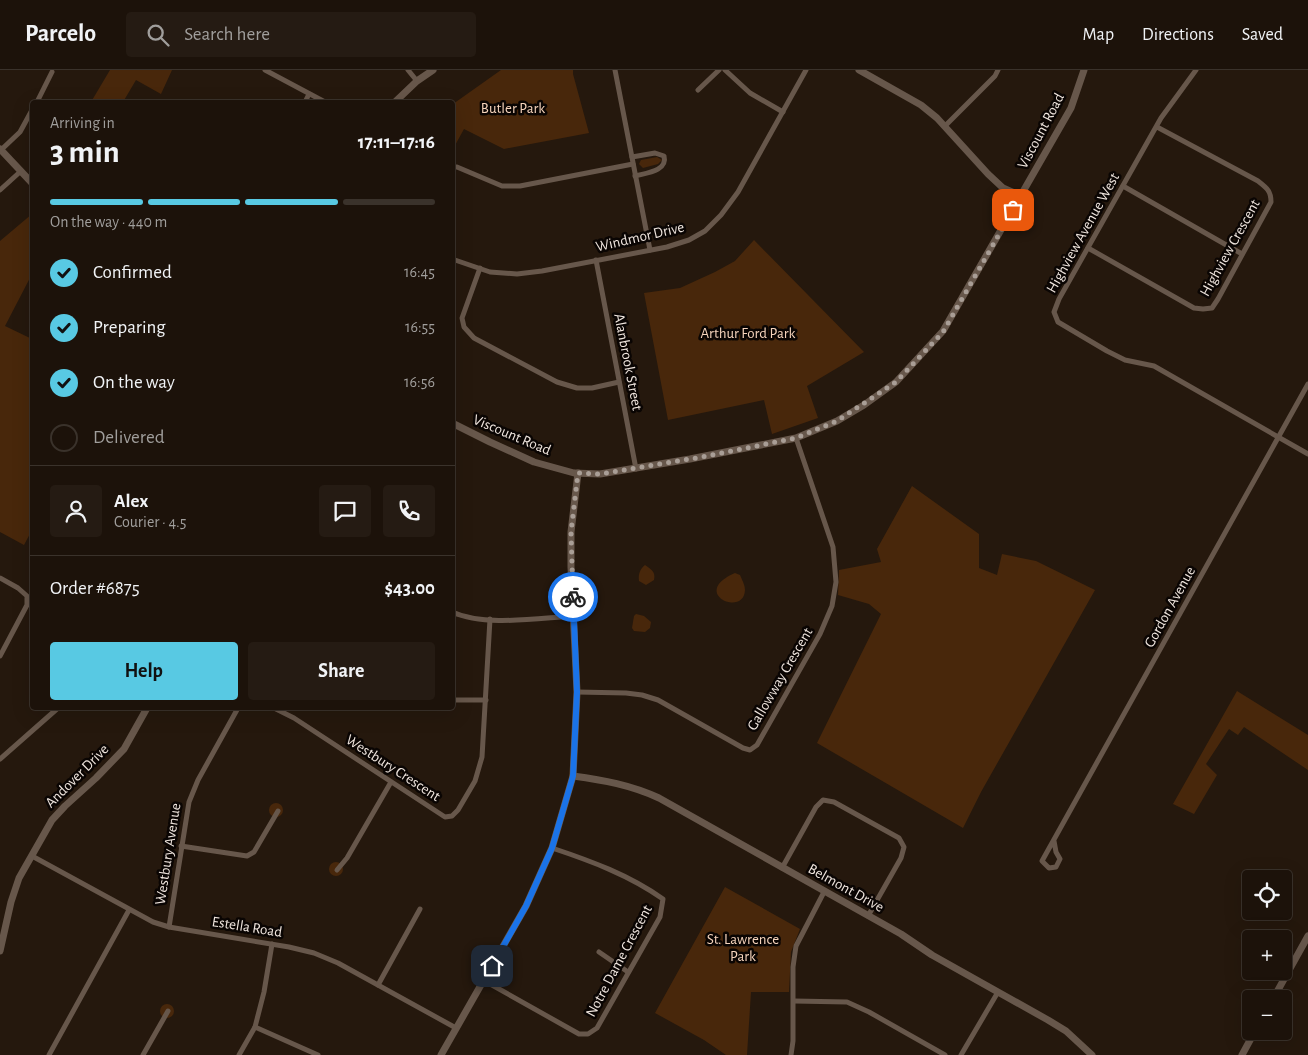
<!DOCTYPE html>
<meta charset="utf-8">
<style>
body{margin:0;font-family:"Alegreya Sans",sans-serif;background:#251b13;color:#f1f3f6;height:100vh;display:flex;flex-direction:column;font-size:19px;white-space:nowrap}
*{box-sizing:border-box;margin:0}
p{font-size:16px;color:#a09e9c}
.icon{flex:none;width:28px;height:28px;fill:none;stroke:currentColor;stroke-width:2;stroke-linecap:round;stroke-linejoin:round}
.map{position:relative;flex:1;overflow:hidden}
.panel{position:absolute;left:30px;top:30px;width:425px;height:610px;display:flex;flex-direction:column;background:#1c120a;border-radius:5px;box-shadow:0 5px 20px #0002,0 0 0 1px #3a322b}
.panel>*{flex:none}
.fabs{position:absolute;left:1242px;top:800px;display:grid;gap:10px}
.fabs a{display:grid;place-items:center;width:50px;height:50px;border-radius:5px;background:#1c120a;box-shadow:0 5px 20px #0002,0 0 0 1px #3a322b;font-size:25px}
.pin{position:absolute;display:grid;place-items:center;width:42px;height:42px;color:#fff;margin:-21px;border-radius:10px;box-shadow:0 2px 8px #0006}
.courier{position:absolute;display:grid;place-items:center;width:50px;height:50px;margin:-25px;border:4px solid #1a73e8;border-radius:50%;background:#fff;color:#222;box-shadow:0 1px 6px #0007}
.headline em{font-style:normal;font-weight:700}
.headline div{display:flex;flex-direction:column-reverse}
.headline{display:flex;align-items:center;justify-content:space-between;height:85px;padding:0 20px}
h1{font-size:32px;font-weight:700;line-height:38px}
.bar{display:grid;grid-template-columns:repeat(4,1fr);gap:8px 5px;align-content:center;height:60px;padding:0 20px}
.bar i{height:6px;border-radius:4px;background:#3a322b}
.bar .selected{background:#58c9e3}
.bar p{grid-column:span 4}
.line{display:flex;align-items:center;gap:12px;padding:0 20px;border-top:1px solid #3a322b}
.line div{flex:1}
.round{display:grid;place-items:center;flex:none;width:52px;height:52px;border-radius:5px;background:#251b13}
ol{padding:0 20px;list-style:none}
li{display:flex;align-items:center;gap:15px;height:55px}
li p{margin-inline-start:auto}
li .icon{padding:5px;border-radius:50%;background:#58c9e3;color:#111;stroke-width:4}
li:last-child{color:#a09e9c}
li i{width:28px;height:28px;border:2px solid #3a322b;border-radius:50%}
.cta{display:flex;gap:10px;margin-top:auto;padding:10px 20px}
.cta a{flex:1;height:58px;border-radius:5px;background:#58c9e3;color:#111;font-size:20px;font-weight:700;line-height:58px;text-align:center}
.cta a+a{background:#251b13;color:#f1f3f6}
header{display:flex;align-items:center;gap:30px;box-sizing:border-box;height:70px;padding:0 25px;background:#1c120a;border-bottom:1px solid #3a322b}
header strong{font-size:24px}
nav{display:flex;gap:28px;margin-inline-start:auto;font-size:18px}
.search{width:350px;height:45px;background:#251b13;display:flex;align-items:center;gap:12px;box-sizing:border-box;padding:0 18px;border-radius:5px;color:#a09e9c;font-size:19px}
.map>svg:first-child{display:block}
.green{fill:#48270b}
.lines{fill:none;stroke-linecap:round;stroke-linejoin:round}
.street{stroke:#67574b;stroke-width:5}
.secondary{stroke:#67574b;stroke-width:7}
.done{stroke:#a99e96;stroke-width:5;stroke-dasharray:0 9}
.route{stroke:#1a73e8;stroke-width:6}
.labels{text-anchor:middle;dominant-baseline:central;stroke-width:5;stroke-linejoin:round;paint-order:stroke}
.park-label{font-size:15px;fill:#f6d4bc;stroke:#0a0503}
.street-label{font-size:15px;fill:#f0e6df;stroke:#0a0503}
</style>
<header>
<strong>Parcelo</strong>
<div class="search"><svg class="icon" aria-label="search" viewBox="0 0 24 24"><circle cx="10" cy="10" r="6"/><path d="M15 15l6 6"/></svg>Search here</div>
<nav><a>Map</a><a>Directions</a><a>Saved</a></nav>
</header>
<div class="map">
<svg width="1308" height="985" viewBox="0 0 1308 985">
<rect width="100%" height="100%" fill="#25180d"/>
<g class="green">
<path d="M110 0H172L161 24 136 10 123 32H91Z"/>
<path d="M501 0H573V4L589 63 504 79 464 59 453 79V34Z"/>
<path d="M657 87 662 90 658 94 643 98 639 94 641 90Z"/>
<path d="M32 144V204L5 256 32 269V460L24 475 0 462V171Z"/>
<path d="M754 170 864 282 807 316 818 348 772 364 764 330 668 350 644 223 680 218 715 202 735 191Z"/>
<path d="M912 416 979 464V498L997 505 1002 484 1036 491 1095 520 981 722 963 758 817 673 881 544 869 534 838 525 839 500 881 492 877 479Z"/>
<path d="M645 495C651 499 656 502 654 510L646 515 639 511C638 504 640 499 645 495Z"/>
<path d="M735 503 740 505C742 510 745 515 745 520 744 548 689 523 735 503Z"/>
<path d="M636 544 644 546 651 552 650 558 645 562 634 561 632 558 634 546Z"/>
<path d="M1237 621 1308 665V700L1244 657 1238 665 1229 659 1206 694 1217 705 1194 744 1173 734Z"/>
<circle cx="276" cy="740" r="7"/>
<circle cx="336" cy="799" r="7"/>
<path d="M725 817 800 859 791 882 789 922H751L747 985H726L704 970 655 943Z"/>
<circle cx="167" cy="941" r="7"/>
</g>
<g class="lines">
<g class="street">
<path d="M265 0 325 32"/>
<path d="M408 0 417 11"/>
<path d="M615 0 650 180"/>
<path d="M725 0 750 23 783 42"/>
<path d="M1196 0 1161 48 1059 229 1054 242 1058 252 1107 281 1125 290 1154 296 1308 384"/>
<path d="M698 20 719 0"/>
<path d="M37 32 52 2"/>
<path d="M305 32 309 24"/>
<path d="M945 56 995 6 998 0"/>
<path d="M1 80 20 62 32 40"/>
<path d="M632 87 655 83 664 86C668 101 646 103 635 106"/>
<path d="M452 97H457L502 116H520L633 94"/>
<path d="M1123 116 1242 184"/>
<path d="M0 120 21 101"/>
<path d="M1088 178 1194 238 1203 239 1212 238 1218 229 1271 132C1271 121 1267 118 1258 111L1157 57"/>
<path d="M452 189 490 202 517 204 542 201 667 177 689 170 705 161 721 145 738 122 806 0"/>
<path d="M596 190 636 399"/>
<path d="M480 198 462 248 464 257 474 268 557 312 577 318H592L619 312"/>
<path d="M0 508 18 518 27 526V535L0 586"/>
<path d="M452 542C485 557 538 548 574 546"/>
<path d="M577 622 626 623 642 625 658 630 743 678 750 680 757 675 820 564 832 536 836 512 833 477 796 368"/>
<path d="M452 630H486"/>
<path d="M274 638 294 648 445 747 452 746 458 740 475 711 482 687 490 549"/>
<path d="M0 689 58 638"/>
<path d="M1054 771 1056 782 1060 789 1056 797 1049 798 1042 791 1047 782 1308 314"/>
<path d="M181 776 247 786 254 782 278 741"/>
<path d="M32 786 153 852 169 857 289 877 314 883 338 893 456 958"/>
<path d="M782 798 816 737 823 730 834 732 899 768 904 777 901 788 868 846"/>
<path d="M337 800 347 788 391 712"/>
<path d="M169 857 189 732 198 710 238 638"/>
<path d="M599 882 628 902"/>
<path d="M483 910 579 964H588L597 958 660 847 663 829C629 805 591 791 552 778"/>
<path d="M378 915 420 839"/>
<path d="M794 931 847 932 869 942 945 985"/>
<path d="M255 957 318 985"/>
<path d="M49 985 129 840"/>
<path d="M143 985 168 941"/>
<path d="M239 985 255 957 264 922 272 874"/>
<path d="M791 985 793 971V897L796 876 824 822"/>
<path d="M961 985 998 922"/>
</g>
<g class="secondary">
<path d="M859 0 921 35 937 48 988 104 1003 118 1021 126"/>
<path d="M395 32 417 11 433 0"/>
<path d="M0 79 32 113"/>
<path d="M452 353 490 372 534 392 574 403 600 404 690 389 796 368 837 351 864 335 896 312 943 261 1071 38 1084 0"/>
<path d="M573 706C603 710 631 715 659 728L901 864 932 885 1048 950 1066 961 1092 985"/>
<path d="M0 881 11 832 19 808 52 750 65 736 96 708 124 679 147 638"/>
<path d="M1273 929 1308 866"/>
<path d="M441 985 526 836 552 778 573 706 577 622 571 497V462L578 403"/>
<path d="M1242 985 1255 961"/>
</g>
</g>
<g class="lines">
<path class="done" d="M573 527 571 462 578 403 600 404 702 387 796 368 837 351 896 312 943 262 1013 140"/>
<path class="route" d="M492 896 526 836 552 778 573 706 577 622 573 527"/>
</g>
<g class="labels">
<g class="park-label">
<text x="513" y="38">Butler Park</text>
<text x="748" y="263">Arthur Ford Park</text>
<text x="743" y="869">St. Lawrence<tspan x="743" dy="17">Park</tspan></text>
</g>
<g class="street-label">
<text transform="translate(1041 61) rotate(-62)">Viscount Road</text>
<text transform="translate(1083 163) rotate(-61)">Highview Avenue West</text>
<text transform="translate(640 167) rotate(-13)">Windmor Drive</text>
<text transform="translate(1230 178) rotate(-61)">Highview Crescent</text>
<text transform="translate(628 292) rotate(79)">Alanbrook Street</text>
<text transform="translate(512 365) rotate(23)">Viscount Road</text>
<text transform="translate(1170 537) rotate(-61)">Gordon Avenue</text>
<text transform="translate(780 609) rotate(-60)">Gallowway Crescent</text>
<text transform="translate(393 698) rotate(33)">Westbury Crescent</text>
<text transform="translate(77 706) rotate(-45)">Andover Drive</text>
<text transform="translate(168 784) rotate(-81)">Westbury Avenue</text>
<text transform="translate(846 818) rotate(29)">Belmont Drive</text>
<text transform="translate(247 857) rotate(9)">Estella Road</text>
<text transform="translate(619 891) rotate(-62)">Notre Dame Crescent</text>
</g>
</g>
</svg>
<div class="fabs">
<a><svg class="icon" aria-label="locate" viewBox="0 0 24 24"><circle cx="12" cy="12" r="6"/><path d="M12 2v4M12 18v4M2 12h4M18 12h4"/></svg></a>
<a>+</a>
<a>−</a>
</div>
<div class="pin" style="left:1013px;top:140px;background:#ea580c"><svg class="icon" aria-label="bag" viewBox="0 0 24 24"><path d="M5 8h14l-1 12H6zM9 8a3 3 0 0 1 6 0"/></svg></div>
<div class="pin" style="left:492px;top:896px;background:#1f2937"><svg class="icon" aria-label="home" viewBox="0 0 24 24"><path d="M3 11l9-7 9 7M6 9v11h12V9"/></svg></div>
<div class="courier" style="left:573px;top:527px"><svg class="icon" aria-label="bike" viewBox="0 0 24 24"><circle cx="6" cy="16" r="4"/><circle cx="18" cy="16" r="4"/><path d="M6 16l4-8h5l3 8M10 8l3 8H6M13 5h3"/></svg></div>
<section class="panel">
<div class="headline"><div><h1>3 min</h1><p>Arriving in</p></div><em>17:11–17:16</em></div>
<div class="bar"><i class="selected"></i><i class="selected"></i><i class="selected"></i><i></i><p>On the way · 440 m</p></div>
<ol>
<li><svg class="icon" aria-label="check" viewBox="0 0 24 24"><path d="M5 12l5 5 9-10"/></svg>Confirmed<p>16:45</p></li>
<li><svg class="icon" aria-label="check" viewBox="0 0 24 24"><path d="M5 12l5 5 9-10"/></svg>Preparing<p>16:55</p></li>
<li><svg class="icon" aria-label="check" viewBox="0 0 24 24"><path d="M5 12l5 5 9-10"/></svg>On the way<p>16:56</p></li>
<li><i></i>Delivered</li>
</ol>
<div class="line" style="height:90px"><a class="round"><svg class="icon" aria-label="person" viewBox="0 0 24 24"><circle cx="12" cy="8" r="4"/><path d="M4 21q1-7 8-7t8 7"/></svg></a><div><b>Alex</b><p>Courier · 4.5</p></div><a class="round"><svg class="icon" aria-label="chat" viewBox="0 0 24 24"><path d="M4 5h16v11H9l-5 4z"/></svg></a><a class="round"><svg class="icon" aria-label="phone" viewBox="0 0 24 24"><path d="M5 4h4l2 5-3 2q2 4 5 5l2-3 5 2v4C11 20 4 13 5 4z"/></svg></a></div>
<div class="line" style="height:65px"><div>Order #6875</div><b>$43.00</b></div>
<div class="cta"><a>Help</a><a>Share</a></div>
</section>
</div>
